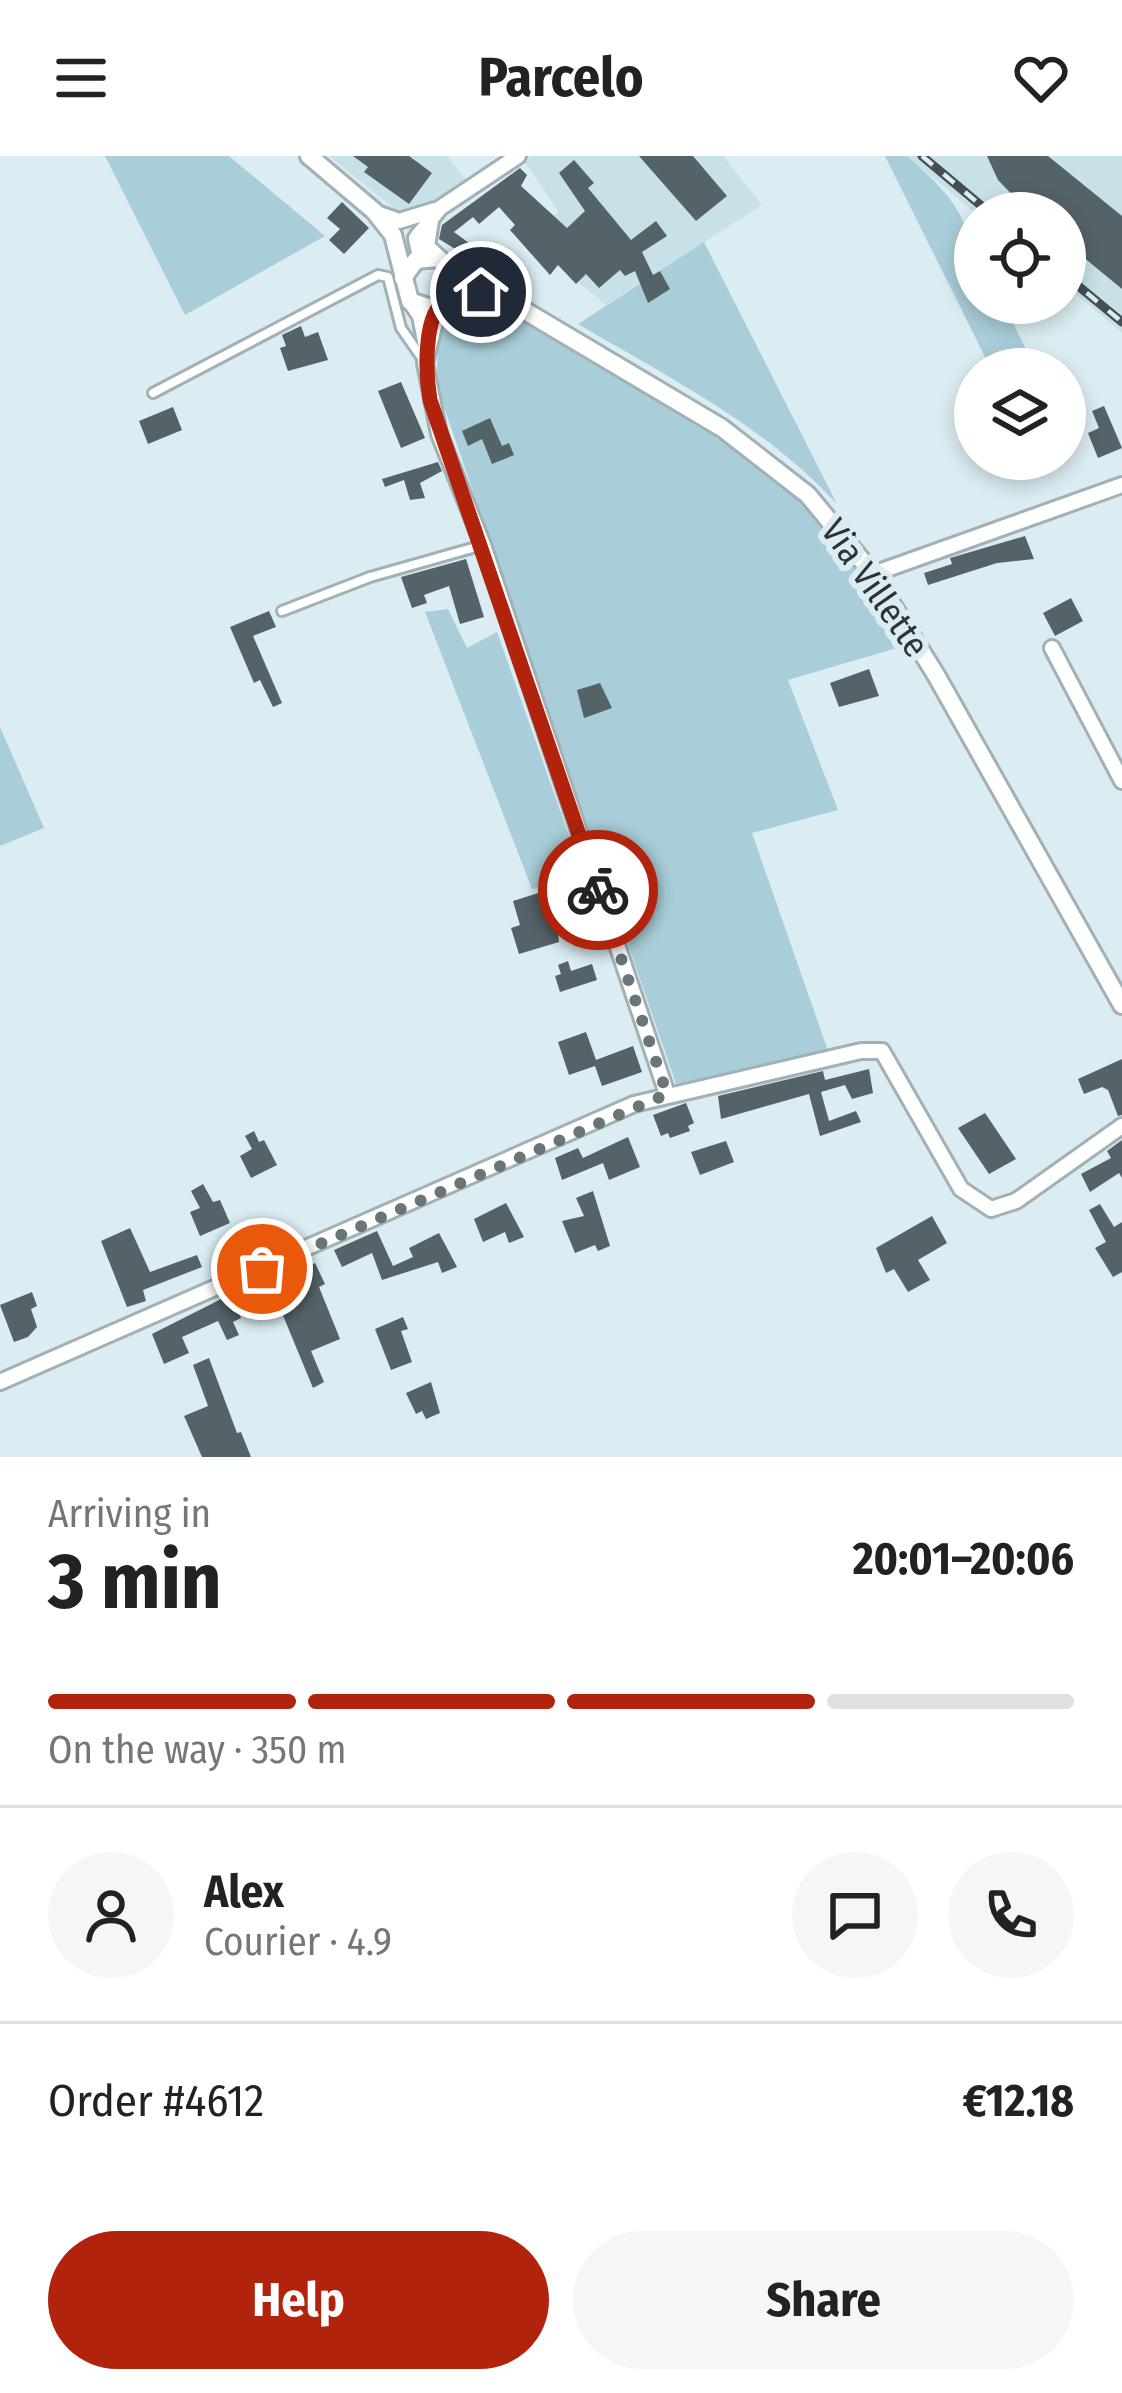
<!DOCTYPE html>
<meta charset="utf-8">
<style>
body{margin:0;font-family:"Fira Sans Condensed",sans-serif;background:#f6f6f6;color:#222;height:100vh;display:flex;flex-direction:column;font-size:45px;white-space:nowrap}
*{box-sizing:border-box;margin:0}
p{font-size:39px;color:#767676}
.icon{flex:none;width:66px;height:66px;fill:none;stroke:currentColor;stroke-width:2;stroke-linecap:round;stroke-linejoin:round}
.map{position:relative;height:1301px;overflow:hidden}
.side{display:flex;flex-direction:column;background:#fff;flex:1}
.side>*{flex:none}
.tools{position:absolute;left:954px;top:36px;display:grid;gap:24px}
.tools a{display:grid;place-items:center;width:132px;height:132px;border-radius:50%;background:#fff;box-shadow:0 6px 18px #0003;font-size:60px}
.pin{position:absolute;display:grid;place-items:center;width:102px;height:102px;color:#fff;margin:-51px;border:6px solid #fff;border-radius:50%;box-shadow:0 3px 12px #0007}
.courier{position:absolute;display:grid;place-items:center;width:120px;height:120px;margin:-60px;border:9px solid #b1230c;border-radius:50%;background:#fff;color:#222;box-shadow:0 3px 15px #0007}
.headline em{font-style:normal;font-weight:700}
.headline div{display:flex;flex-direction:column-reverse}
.headline{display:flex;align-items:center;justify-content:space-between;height:204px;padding:0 48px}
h1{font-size:78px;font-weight:700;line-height:90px}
.bar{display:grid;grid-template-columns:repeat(4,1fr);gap:18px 12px;align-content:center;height:144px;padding:0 48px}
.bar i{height:15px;border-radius:9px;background:#e0e0e0}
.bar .active{background:#b1230c}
.bar p{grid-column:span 4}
.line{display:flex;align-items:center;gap:30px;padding:0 48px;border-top:3px solid #e0e0e0}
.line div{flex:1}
.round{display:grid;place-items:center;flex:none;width:126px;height:126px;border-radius:63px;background:#f6f6f6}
.button{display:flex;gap:24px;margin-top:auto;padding:24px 48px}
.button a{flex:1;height:138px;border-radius:72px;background:#b1230c;color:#fff;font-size:48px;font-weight:700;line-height:138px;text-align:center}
.button a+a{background:#f6f6f6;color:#222}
header{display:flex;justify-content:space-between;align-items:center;height:156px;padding:0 48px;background:#fff;font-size:54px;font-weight:700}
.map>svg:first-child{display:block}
.built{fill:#c8e1e9}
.green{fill:#a9ced9}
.building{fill:#546368}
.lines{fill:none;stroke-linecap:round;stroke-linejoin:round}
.service-casing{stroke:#a1b1b6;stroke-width:14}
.minor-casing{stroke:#a1b1b6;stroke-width:20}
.tertiary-casing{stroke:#a1b1b6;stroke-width:22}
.service{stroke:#fff;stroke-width:8}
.minor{stroke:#fff;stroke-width:14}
.tertiary{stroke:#fff;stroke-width:16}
.rail-casing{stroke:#464e51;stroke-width:9}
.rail{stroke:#dbedf2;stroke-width:4.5;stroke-dasharray:14;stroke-linecap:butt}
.done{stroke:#6a7578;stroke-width:12;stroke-dasharray:0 21.6}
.route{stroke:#b1230c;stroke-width:15}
.labels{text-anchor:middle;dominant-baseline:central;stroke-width:12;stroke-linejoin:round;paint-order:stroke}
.street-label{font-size:36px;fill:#2d3436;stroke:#dbedf2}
</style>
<header><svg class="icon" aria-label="menu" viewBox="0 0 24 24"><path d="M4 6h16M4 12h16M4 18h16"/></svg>Parcelo<svg class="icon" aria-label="heart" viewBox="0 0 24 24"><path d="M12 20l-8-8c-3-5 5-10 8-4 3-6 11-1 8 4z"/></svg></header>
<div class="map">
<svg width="1122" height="1301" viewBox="0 0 1122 1301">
<rect width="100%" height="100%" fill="#dbedf2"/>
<g class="built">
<path d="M329 0H447L466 24 411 66Z"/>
<path d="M531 0H723L762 49 606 149 524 81 559 56 524 5Z"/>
<path d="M907 0H1122V177L1065 129V57H975Z"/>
</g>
<g class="green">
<path d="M105 0H229L325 80 185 159Z"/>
<path d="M885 0H907C964 49 975 72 975 147H1003L1036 213H991Z"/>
<path d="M704 86 837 348C766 270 668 221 578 168Z"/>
<path d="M464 150C516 154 563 186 607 212 749 296 823 342 907 489L788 524 838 654 752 677 828 895 676 928 441 242C434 214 437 187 446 159Z"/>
<path d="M448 453 467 492 497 476 584 722 532 733 425 456Z"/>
<path d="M0 571 44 672 0 690Z"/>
</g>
<g class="building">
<path d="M353 0H409L432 17 409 48 364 16 368 11Z"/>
<path d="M639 0H693L727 40 696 65Z"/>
<path d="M987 0H1048L1122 60V133L1065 86V57H1030L998 24Z"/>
<path d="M574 4 594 27 588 32 631 84 656 65 667 80 642 96 653 119 660 115 670 133 648 147 635 115 625 120 620 114 599 132 586 118 576 128 558 109 550 119 510 74 515 69 499 51 479 68 473 61 454 76 477 93 470 102 439 83 442 69 520 12 527 19 521 30 567 72 585 55 559 17Z"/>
<path d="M342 46 369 72 344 98 329 84 340 73 327 62Z"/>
<path d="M301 170 305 181 318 176 328 204 288 215 280 192 286 190 282 179Z"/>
<path d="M401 226 425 282 401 292 378 235Z"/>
<path d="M1104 250 1122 292 1098 302 1088 277 1099 272 1092 255Z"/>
<path d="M173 251 182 274 148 288 139 265Z"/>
<path d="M490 262 502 290 509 287 514 299 492 308 482 283 468 290 462 275Z"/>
<path d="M438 306 442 315 420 327 425 342 410 344 404 324 385 331 382 323Z"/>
<path d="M1025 380 1034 403 997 407 928 429 924 417 952 408 950 402Z"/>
<path d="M466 403 484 461 460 468 449 430 424 439 427 447 412 452 401 421Z"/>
<path d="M1071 442 1083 465 1055 480 1043 457Z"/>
<path d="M269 455 276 471 253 480 282 547 273 551 260 524 254 527 230 471Z"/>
<path d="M869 513 879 540 839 551 830 527Z"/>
<path d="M600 527 612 552 584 562 577 534Z"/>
<path d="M548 734 553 751 575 745 581 770 558 776 559 786 519 798 511 772 520 769 513 745Z"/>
<path d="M568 805 571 815 592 808 597 824 560 836 555 820 561 818 558 809Z"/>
<path d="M586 876 596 904 633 890 642 916 602 930 595 910 569 919 558 886Z"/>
<path d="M1122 903V959L1118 960 1108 934 1102 931 1084 938 1078 923Z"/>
<path d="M869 913 873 937 852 943 845 929 821 936 829 965 856 955 861 966 820 980 809 938 721 963 718 940 823 915 825 924Z"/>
<path d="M686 947 694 967 688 970 690 975 670 982 668 977 661 980 653 959Z"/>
<path d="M985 957 1016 1003 989 1018 958 972Z"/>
<path d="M254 975 259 986 264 984 277 1009 251 1022 240 1000 252 993 245 980Z"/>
<path d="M628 981 640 1011 609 1024 603 1007 562 1024 555 1002 578 992 583 1002Z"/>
<path d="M1122 984V1022L1119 1017 1090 1036 1081 1018 1111 1002 1107 995Z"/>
<path d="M726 985 734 1006 700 1019 691 996Z"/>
<path d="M203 1028 213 1046 220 1044 230 1067 200 1080 190 1056 200 1052 191 1035Z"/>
<path d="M593 1035 610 1090 598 1095 595 1089 575 1097 562 1065 584 1060 576 1042Z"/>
<path d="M506 1047 524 1081 509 1087 505 1076 483 1086 474 1063Z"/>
<path d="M1100 1048 1114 1071 1122 1066V1116L1113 1121 1095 1092 1106 1086 1089 1054Z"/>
<path d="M932 1060 947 1087 918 1104 930 1124 908 1136 894 1113 886 1117 876 1092Z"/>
<path d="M130 1072 150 1116 197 1099 202 1111 143 1134 146 1145 127 1151 101 1085Z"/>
<path d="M377 1075 393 1110 413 1101 409 1092 439 1077 457 1111 442 1117 438 1106 382 1124 372 1097 342 1111 334 1094Z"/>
<path d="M315 1107 325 1128 319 1131 340 1183 311 1195 324 1226 313 1232 270 1128Z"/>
<path d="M32 1136 37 1150 31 1153 37 1171 28 1181 14 1186 0 1149Z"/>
<path d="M231 1138 241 1162 233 1166 239 1179 227 1184 218 1165 182 1181 189 1197 164 1208 152 1178Z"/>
<path d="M403 1161 408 1173 401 1175 412 1206 391 1214 375 1173Z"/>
<path d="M209 1202 237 1277 241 1276 251 1301H202L184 1260 208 1250 193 1209Z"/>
<path d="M431 1226 440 1257 426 1263 422 1255 416 1258 406 1237Z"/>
</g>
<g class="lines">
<defs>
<g id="service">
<path d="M481 134 498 102"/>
<path d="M153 237 378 119 388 121 401 172 424 205"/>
<path d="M282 455 370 421 483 389"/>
</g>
<g id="minor">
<path d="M377 57 399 65 435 54"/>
<path d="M431 65 427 90 444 106"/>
<path d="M420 102 416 82 440 52 518 0"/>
<path d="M410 145 420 160 426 190"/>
<path d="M439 150 425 207 439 278 483 389 667 938"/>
<path d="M873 418 1122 329"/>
<path d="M1052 492 1122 625"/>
<path d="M0 1226 634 948 861 895H882L961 1033 991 1053 1016 1045 1122 970"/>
</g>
<g id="tertiary">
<path d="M309 0 374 55 393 79 410 145 431 152 448 144 488 142"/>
<path d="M403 122 416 104 438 102 465 128 515 149 722 272 808 339 873 418 936 519 1122 849"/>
</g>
</defs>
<use href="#service" class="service-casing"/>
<use href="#minor" class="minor-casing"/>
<use href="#tertiary" class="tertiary-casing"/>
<use href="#service" class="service"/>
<use href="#minor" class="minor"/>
<use href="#tertiary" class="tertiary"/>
<defs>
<g id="rail">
<path d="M922 0 990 57"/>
<path d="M1065 119 1122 166"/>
</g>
</defs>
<use href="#rail" class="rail-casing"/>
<use href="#rail" class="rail"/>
</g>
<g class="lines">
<path class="done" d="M262 1113 667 938 598 734"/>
<path class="route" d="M481 136 495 142C481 142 460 139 447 144 422 156 426 221 430 244L598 734"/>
</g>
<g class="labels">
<g class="street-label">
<text transform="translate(875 432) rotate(55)">Via Villette</text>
</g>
</g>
</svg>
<div class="tools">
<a><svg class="icon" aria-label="locate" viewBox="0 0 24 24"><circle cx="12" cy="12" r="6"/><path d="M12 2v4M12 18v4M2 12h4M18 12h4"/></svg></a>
<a><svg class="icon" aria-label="layers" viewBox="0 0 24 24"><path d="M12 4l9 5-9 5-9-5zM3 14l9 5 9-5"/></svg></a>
</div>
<div class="pin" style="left:262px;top:1113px;background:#ea580c"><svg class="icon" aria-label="bag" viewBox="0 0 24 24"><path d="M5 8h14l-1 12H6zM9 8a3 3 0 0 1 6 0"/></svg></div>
<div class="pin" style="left:481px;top:136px;background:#1f2937"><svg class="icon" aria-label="home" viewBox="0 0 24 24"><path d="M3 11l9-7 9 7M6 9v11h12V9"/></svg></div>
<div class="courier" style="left:598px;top:734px"><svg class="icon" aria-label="bike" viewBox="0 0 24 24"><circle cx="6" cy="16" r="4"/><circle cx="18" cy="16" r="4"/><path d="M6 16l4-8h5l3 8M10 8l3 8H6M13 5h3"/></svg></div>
</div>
<section class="side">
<div class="headline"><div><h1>3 min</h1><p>Arriving in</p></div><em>20:01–20:06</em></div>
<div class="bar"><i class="active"></i><i class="active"></i><i class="active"></i><i></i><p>On the way · 350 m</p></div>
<div class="line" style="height:216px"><a class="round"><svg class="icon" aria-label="person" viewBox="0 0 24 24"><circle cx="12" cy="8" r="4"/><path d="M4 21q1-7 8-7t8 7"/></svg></a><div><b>Alex</b><p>Courier · 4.9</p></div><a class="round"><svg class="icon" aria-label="chat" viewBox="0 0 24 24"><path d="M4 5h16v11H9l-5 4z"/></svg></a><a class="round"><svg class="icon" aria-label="phone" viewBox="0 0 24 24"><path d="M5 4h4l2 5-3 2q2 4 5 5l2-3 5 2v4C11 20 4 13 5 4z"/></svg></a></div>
<div class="line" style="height:156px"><div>Order #4612</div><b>€12.18</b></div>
<div class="button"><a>Help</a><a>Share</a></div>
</section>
